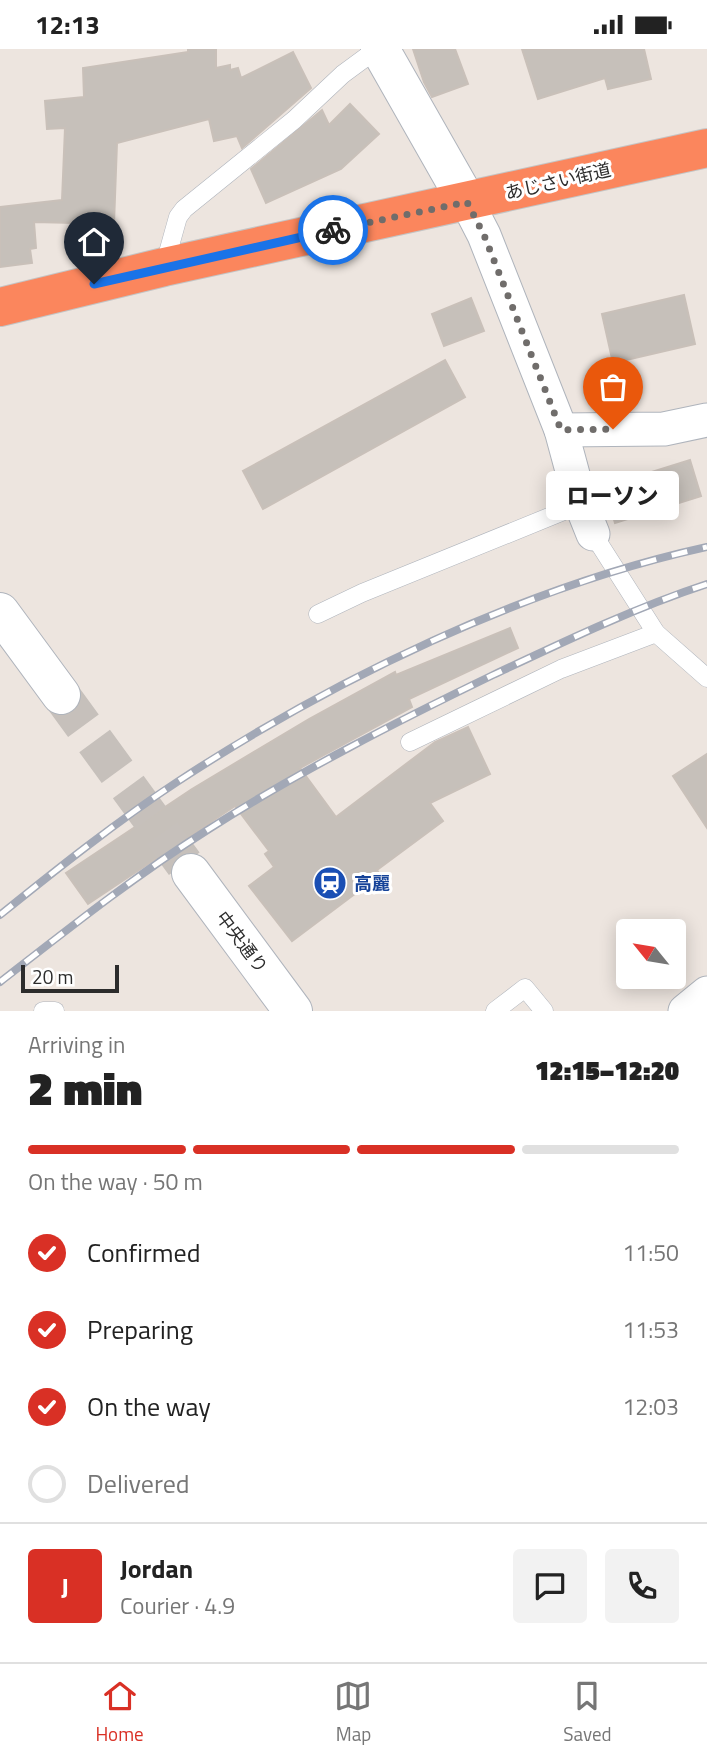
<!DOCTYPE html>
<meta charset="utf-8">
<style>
body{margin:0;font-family:"Titillium Web","Noto Sans JP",sans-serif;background:#f2f2f2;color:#222;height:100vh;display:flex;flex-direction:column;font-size:26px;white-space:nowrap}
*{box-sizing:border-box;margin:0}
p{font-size:23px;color:#767676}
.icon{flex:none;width:38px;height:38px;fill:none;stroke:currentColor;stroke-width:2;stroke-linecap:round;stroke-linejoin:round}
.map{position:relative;height:962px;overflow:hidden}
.drawer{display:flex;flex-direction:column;background:#fff;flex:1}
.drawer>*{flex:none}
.needle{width:46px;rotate:300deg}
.tools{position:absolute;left:616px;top:870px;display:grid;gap:14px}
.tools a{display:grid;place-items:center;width:70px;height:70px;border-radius:7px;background:#fff;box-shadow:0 4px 18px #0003;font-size:35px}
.scale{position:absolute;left:21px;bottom:18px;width:98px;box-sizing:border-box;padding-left:7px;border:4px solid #2c2c2c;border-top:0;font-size:19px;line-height:24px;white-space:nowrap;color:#2c2c2c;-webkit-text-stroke:5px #fff;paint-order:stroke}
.pin{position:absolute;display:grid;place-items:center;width:60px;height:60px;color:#fff;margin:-72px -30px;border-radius:50% 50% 50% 0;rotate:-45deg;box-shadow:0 0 7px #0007}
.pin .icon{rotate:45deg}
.courier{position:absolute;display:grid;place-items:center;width:70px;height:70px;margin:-35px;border:5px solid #1a73e8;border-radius:50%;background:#fff;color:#222;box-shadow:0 2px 9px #0007}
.bubble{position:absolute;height:49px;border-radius:7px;background:#fff;box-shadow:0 4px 18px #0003;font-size:23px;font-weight:800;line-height:49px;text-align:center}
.overview em{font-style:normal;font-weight:800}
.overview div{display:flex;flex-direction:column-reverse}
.overview{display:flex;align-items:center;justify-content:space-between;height:119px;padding:0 28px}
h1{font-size:46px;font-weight:800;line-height:52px}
.bar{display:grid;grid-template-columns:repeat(4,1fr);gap:10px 7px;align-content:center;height:84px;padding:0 28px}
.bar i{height:9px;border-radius:5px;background:#e0e0e0}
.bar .selected{background:#d93025}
.bar p{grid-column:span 4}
.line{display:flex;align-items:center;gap:18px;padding:0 28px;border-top:2px solid #e0e0e0}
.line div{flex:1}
.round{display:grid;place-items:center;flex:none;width:74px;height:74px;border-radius:7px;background:#f2f2f2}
ol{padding:0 28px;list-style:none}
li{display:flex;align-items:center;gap:21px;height:77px}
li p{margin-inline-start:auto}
li .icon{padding:7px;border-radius:50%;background:#d93025;color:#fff;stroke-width:4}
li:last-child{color:#767676}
li i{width:38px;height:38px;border:4px solid #e0e0e0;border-radius:50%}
.status{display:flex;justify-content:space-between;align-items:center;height:49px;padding:0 35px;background:#fff;direction:ltr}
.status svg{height:19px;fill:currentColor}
.tab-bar{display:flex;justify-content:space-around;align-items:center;height:98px;border-top:2px solid #e0e0e0;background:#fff;font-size:19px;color:#767676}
.tab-bar a{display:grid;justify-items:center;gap:4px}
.tab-bar .selected{color:#d93025}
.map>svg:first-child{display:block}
.building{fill:#c6c0ba;stroke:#c9c0b9;stroke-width:2}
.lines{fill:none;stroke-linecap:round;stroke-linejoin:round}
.secondary-tunnel{stroke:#c6c0bb;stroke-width:38;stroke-dasharray:38 19;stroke-linecap:butt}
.lane-casing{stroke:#afb4bc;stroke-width:19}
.street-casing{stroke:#afb4bc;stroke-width:35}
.secondary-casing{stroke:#afb4bc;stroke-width:40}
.highway-casing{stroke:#c4c4c4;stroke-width:40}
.lane{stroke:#fff;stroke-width:18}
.street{stroke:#fff;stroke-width:33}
.secondary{stroke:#fff;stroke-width:38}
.highway{stroke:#fb865d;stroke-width:38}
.rail-casing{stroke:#a2a8b6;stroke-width:8}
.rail{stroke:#fff;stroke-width:5;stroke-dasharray:16;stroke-linecap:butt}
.done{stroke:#706d6b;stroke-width:7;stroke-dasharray:0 12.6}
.route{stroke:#1a73e8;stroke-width:9}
.labels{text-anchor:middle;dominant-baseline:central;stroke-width:6;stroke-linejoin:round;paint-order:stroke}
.street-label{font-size:18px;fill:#2c2c2c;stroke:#fff}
.transit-label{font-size:18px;font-weight:bold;fill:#164399;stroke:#fff;text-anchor:start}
</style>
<div class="status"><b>12:13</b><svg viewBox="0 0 49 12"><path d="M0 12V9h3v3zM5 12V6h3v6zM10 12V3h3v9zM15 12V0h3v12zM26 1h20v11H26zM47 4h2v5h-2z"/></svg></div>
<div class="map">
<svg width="707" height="962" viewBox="0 0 707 962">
<rect width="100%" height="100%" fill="#ede5df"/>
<g class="building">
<path d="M188 0H216V19L230 16V21L238 19 241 29 293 3 311 39 242 99 237 87 214 92 209 70 117 94 114 175 34 173 36 199 30 200 32 214 0 218V158L62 151 65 79 47 80 45 52 84 48 83 19 188 3Z"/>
<path d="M413 0H455L468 35 432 48 424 33Z"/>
<path d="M522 0H644L651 30 608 40 605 29 538 50Z"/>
<path d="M350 55 379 85 341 120 266 154 251 120 322 61 329 76Z"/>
<path d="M684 246 695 295 613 314 602 265Z"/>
<path d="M471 249 484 282 444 297 432 265Z"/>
<path d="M445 311 465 348 263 460 243 422Z"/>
<path d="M690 411 701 447 615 474 604 438Z"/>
<path d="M510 579 518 599 409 650 412 658 300 719 336 768 435 693 468 678 490 725 430 754 443 772 377 821 380 826 292 892 249 837 274 818 265 805 269 802 235 757 88 855 66 824 192 740 309 670 395 623 396 626Z"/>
<path d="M707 705V779L673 727Z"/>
</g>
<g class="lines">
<path class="secondary-tunnel" d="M61 646 191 824"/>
<defs>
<g id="lane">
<path d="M164 218 178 168 184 160 294 71 343 25 377 0"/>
<path d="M593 485 656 584 707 629"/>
<path d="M318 565 362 544 581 455"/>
<path d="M410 693 561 620 656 584"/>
<path d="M43 962H55"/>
<path d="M495 962 525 939 544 962"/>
</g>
<g id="street">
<path d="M467 153 484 186 561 381 581 455 593 485"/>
<path d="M561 381 664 380 707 371"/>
<path d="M685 962 707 944"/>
</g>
<g id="secondary">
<path d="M380 0 467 153"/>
<path d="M0 563 61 646"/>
<path d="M191 824 293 962"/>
</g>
<path id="highway" d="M0 258 164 218 707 99"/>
</defs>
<use href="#lane" class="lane-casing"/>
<use href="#street" class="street-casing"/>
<use href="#secondary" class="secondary-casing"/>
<use href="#highway" class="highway-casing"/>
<use href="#lane" class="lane"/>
<use href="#street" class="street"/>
<use href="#secondary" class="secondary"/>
<use href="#highway" class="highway"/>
<defs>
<g id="rail">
<path d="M0 866C57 820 116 773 177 733 334 630 524 538 707 498"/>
<path d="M0 933C68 880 136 826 209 780 300 722 396 673 493 626 563 593 634 559 707 535"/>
</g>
</defs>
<use href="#rail" class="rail-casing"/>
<use href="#rail" class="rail"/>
</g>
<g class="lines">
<path class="done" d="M333 181 467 153 484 186 561 381 613 380"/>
<path class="route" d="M94 235 333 181"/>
</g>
<defs>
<symbol id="station-disc" viewBox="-11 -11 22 22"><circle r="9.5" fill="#1a4fb4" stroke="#fff"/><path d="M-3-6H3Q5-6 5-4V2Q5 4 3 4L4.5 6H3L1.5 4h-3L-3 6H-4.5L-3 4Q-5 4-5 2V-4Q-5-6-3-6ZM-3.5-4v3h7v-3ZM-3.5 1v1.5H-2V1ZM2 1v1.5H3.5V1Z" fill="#fff"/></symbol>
</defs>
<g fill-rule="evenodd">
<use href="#station-disc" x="311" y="815" width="38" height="38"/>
</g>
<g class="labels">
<g class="street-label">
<text transform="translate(558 132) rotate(-13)">あじさい街道</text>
<text transform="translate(242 893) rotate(53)">中央通り</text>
</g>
<g class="transit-label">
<text x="354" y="834">高麗</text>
</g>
</g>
</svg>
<div class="tools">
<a><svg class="needle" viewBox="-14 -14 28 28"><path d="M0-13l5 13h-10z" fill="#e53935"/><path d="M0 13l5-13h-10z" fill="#767676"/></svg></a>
</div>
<div class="scale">20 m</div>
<div class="pin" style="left:613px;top:380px;background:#ea580c"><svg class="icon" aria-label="bag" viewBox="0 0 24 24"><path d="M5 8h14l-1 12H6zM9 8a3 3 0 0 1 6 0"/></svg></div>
<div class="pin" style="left:94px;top:235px;background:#1f2937"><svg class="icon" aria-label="home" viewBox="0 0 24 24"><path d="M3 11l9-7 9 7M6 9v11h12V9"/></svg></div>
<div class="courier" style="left:333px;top:181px"><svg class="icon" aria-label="bike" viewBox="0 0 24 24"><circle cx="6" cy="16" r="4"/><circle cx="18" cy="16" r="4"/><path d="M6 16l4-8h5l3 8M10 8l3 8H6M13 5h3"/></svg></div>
<div class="bubble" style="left:546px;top:422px;width:133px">ローソン</div>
</div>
<section class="drawer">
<div class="overview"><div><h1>2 min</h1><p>Arriving in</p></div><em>12:15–12:20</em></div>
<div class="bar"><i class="selected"></i><i class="selected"></i><i class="selected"></i><i></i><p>On the way · 50 m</p></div>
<ol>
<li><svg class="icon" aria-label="check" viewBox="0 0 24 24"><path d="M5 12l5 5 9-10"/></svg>Confirmed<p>11:50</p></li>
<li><svg class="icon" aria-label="check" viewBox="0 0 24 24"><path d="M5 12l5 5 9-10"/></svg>Preparing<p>11:53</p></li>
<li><svg class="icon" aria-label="check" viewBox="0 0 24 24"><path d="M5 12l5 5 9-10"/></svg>On the way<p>12:03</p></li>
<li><i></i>Delivered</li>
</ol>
<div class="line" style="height:126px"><b class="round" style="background:#d93025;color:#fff">J</b><div><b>Jordan</b><p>Courier · 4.9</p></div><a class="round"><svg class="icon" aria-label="chat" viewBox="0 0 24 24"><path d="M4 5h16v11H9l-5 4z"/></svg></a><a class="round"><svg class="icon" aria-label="phone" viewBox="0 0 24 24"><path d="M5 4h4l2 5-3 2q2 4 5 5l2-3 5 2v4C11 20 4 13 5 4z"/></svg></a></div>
</section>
<nav class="tab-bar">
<a class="selected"><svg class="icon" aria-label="home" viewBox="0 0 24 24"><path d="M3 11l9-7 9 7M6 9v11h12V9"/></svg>Home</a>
<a><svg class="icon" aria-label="map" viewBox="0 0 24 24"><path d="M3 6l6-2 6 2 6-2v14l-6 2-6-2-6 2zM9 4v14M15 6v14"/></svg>Map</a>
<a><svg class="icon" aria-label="saved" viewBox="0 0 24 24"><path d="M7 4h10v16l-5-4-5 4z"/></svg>Saved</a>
</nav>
